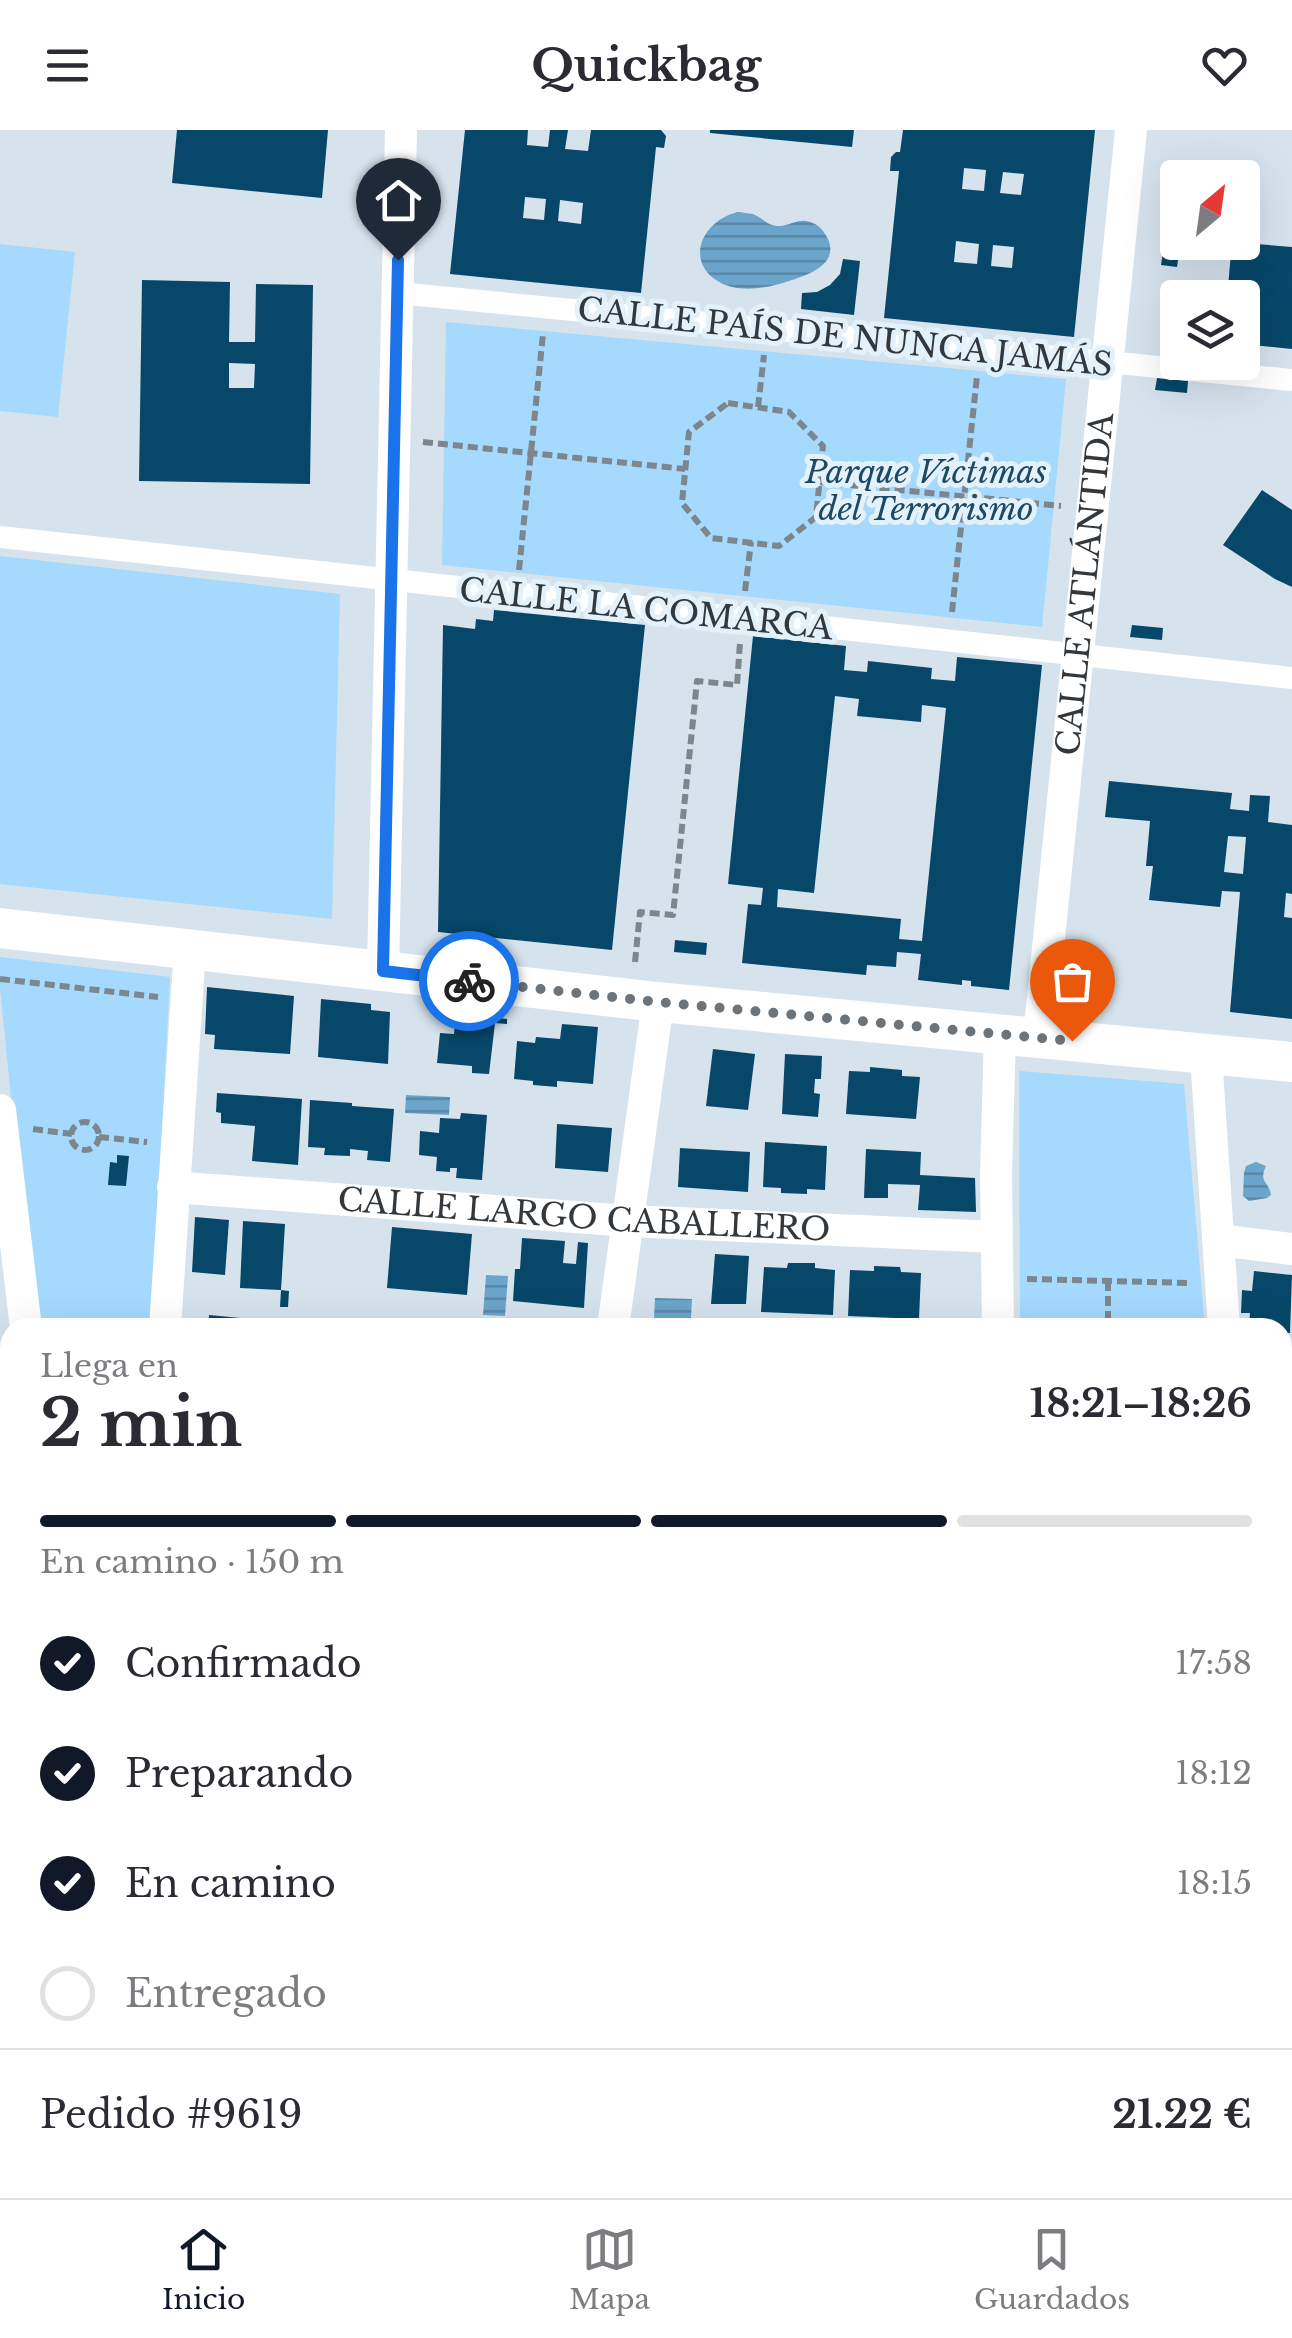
<!DOCTYPE html>
<html lang="es">
<meta charset="utf-8">
<style>
body{margin:0;font-family:"Libre Baskerville",serif;background:#f7f7f7;color:#2b2b33;height:100vh;display:flex;flex-direction:column;font-size:38px;white-space:nowrap}
*{box-sizing:border-box;margin:0}
p{font-size:32px;color:#7c7c81}
.icon{flex:none;width:55px;height:55px;fill:none;stroke:currentColor;stroke-width:2;stroke-linecap:round;stroke-linejoin:round}
.map{position:relative;flex:1;overflow:hidden}
.side{position:absolute;left:0px;top:1188px;width:1292px;height:882px;display:flex;flex-direction:column;background:#fff;border-radius:30px 30px 0 0;box-shadow:0 10px 40px #0002}
.side>*{flex:none}
.needle{width:65px;rotate:29deg}
.fabs{position:absolute;left:1160px;top:30px;display:grid;gap:20px}
.fabs a{display:grid;place-items:center;width:100px;height:100px;border-radius:10px;background:#fff;box-shadow:0 10px 40px #0002;font-size:50px}
.pin{position:absolute;display:grid;place-items:center;width:85px;height:85px;color:#fff;margin:-102px -42px;border-radius:50% 50% 50% 0;rotate:-45deg;box-shadow:0 0 10px #0007}
.pin .icon{rotate:45deg}
.courier{position:absolute;display:grid;place-items:center;width:100px;height:100px;margin:-50px;border:8px solid #1a73e8;border-radius:50%;background:#fff;color:#222;box-shadow:0 2px 12px #0007}
.overview em{font-style:normal;font-weight:700}
.overview div{display:flex;flex-direction:column-reverse}
.overview{display:flex;align-items:center;justify-content:space-between;height:170px;padding:0 40px}
h1{font-size:65px;font-weight:700;line-height:75px}
.bar{display:grid;grid-template-columns:repeat(4,1fr);gap:15px 10px;align-content:center;height:120px;padding:0 40px}
.bar i{height:12px;border-radius:8px;background:#e1e1e2}
.bar .on{background:#111827}
.bar p{grid-column:span 4}
.line{display:flex;align-items:center;gap:25px;padding:0 40px;border-top:2px solid #e1e1e2}
.line div{flex:1}
ol{padding:0 40px;list-style:none}
li{display:flex;align-items:center;gap:30px;height:110px}
li p{margin-inline-start:auto}
li .icon{padding:10px;border-radius:50%;background:#111827;color:#fff;stroke-width:4}
li:last-child{color:#7c7c81}
li i{width:55px;height:55px;border:5px solid #e1e1e2;border-radius:50%}
header{display:flex;justify-content:space-between;align-items:center;height:130px;padding:0 40px;background:#fff;font-size:45px;font-weight:700}
.tab-bar{display:flex;justify-content:space-around;align-items:center;height:140px;border-top:2px solid #e1e1e2;background:#fff;font-size:28px;color:#7c7c81}
.tab-bar a{display:grid;justify-items:center;gap:5px}
.tab-bar .on{color:#111827}
.map>svg:first-child{display:block}
.green{fill:#a5d9fd}
.water{fill:url(#water-rules)}
.building{fill:#074769;fill-rule:evenodd}
.lines{fill:none;stroke-linecap:round;stroke-linejoin:round}
.path{stroke:#7e868d;stroke-width:6;stroke-dasharray:10 5;stroke-linecap:butt}
.pedestrian{stroke:#fff;stroke-width:22}
.minor{stroke:#fff;stroke-width:32}
.tertiary{stroke:#fff;stroke-width:40}
.done{stroke:#6c747a;stroke-width:10;stroke-dasharray:0 18}
.route{stroke:#1a73e8;stroke-width:12}
.labels{text-anchor:middle;dominant-baseline:central;stroke-width:10;stroke-linejoin:round;paint-order:stroke}
.street-label{font-size:32px;fill:#33383c;stroke:#e3f1fa}
.park-label{font-size:32px;font-style:italic;fill:#1d4964;stroke:#e3f1fa}
</style>
<header><svg class="icon" aria-label="menu" viewBox="0 0 24 24"><path d="M4 6h16M4 12h16M4 18h16"/></svg>Quickbag<svg class="icon" aria-label="heart" viewBox="0 0 24 24"><path d="M12 20l-8-8c-3-5 5-10 8-4 3-6 11-1 8 4z"/></svg></header>
<div class="map">
<svg width="1292" height="2068" viewBox="0 0 1292 2068">
<defs>
<pattern id="water-rules" width="6" height="5" patternUnits="userSpaceOnUse" patternTransform="scale(2.5)"><rect width="6" height="5" fill="#6ca5cb"/><path d="M0 2.5h6" fill="none" stroke="#5987a6"/></pattern>
</defs>
<rect width="100%" height="100%" fill="#d6e3ed"/>
<g class="green">
<path d="M0 114 75 122 58 287 0 281Z"/>
<path d="M446 192 1066 249 1042 497 442 435Z"/>
<path d="M0 426 340 464 332 789 0 754Z"/>
<path d="M0 827 170 847 152 1197H34L0 858Z"/>
<path d="M1019 941 1184 954 1205 1197H1020Z"/>
</g>
<g class="water">
<path d="M738 82C743 83 748 83 753 84 763 88 768 97 781 96 791 95 799 88 810 92 818 94 823 100 827 107 841 134 808 145 789 151 769 158 740 163 721 153 684 134 700 91 738 82Z"/>
<path d="M1169 154 1198 158 1196 167 1178 168 1177 208 1163 207Z"/>
<path d="M406 965 450 967 449 985 405 983Z"/>
<path d="M1256 1032 1266 1036C1258 1053 1270 1052 1271 1065L1267 1068 1249 1071 1243 1066 1244 1043 1246 1036Z"/>
<path d="M486 1145 508 1146 505 1186 483 1185Z"/>
<path d="M655 1168 692 1169 691 1189 654 1188Z"/>
</g>
<g class="building">
<path d="M177 0H328L322 68 172 53Z"/>
<path d="M465 0H528L527 15 548 17 550 0H568L565 19 588 21 591 0H661L666 6 664 18 656 17 641 163 450 144ZM525 67 546 69 544 90 523 88ZM560 70 583 73 581 94 558 91Z"/>
<path d="M710 0H854L852 17 710 3Z"/>
<path d="M903 0H1095L1074 207 884 188 899 41H890L891 27 896 22H900ZM964 38 986 40 984 61 962 59ZM1003 42 1024 44 1021 65 1000 63ZM956 111 979 114 977 134 954 132ZM993 115 1014 117 1012 138 991 136Z"/>
<path d="M1232 112 1292 117V219L1242 214V168H1227Z"/>
<path d="M1163 121 1179 123 1177 137 1161 135Z"/>
<path d="M843 129 860 131 854 185 801 179 802 163 817 162 830 155 840 144Z"/>
<path d="M142 150 230 152 229 212H255L256 154 313 155 310 354 139 351ZM229 233 255 234 254 258H229Z"/>
<path d="M1157 248 1188 251 1187 263 1155 260Z"/>
<path d="M1262 360 1292 380V457L1275 449 1223 415Z"/>
<path d="M494 480 645 495 612 820 438 802 443 495 475 499 476 489 493 491Z"/>
<path d="M1132 495 1163 498 1162 510 1130 507Z"/>
<path d="M753 506 846 516 844 540 867 542 868 531 932 538 931 549 955 551 957 527 1042 535 1009 860 971 856V851L962 850V855L918 850 921 824 897 822 896 837 867 835 866 845 742 833 748 774 761 775 763 758 728 754ZM835 566 859 569 857 586 921 592 922 575 946 578 922 811 899 809 901 789 777 777 778 759 814 763Z"/>
<path d="M1109 651 1232 663 1230 679 1249 681 1250 665 1270 666 1268 692 1292 695V764L1286 763 1284 787 1292 788V889L1230 882 1240 762 1222 761 1220 777 1149 770 1153 736H1146L1150 691 1105 687ZM1228 706 1246 707 1243 744 1224 742Z"/>
<path d="M675 810 707 813 706 825 674 822Z"/>
<path d="M207 857 294 866 290 924 214 919 215 905 205 904Z"/>
<path d="M321 869 371 874V880L390 882 388 934 318 927Z"/>
<path d="M456 883 507 889V894L495 893 489 944 472 943V936L437 933 440 903 454 904Z"/>
<path d="M562 894 598 897 593 954 557 951V957L533 955V951L514 949 517 911 535 913 536 907 560 909Z"/>
<path d="M713 919 755 924 748 980 706 976Z"/>
<path d="M785 924 822 926 821 949H815L814 963 820 964 818 987 782 984Z"/>
<path d="M870 937 902 940V946L920 947 916 989 846 984 849 941 870 942Z"/>
<path d="M217 963 302 969 298 1035 252 1031 255 996 221 993V983L216 982Z"/>
<path d="M310 970 352 973V976L394 979 390 1032 367 1030 368 1021 350 1019V1026L324 1025 325 1018 308 1017Z"/>
<path d="M461 983 487 985 482 1050 456 1048 457 1038H450V1042L436 1041 437 1027 419 1025 420 1001 439 1003 440 988 460 989Z"/>
<path d="M557 994 612 998 608 1042 555 1038Z"/>
<path d="M765 1012 827 1016 825 1060 807 1059V1064L781 1063V1058L763 1057Z"/>
<path d="M680 1018 750 1022 748 1062 678 1057Z"/>
<path d="M866 1019 921 1022 920 1045 975 1048 976 1082 918 1080 920 1055 888 1054V1068H864Z"/>
<path d="M117 1025 129 1026 126 1056 108 1055 110 1032 117 1033Z"/>
<path d="M195 1087 229 1090 225 1145 192 1142Z"/>
<path d="M243 1091 285 1094 281 1160 240 1158Z"/>
<path d="M392 1097 472 1104 467 1165 387 1158Z"/>
<path d="M522 1108 565 1111 563 1133 576 1134 578 1112 588 1113 584 1178 513 1171 515 1139H520Z"/>
<path d="M715 1124 749 1126 746 1174H711Z"/>
<path d="M788 1133H815V1138L835 1140 833 1185 761 1182 764 1137 787 1138Z"/>
<path d="M874 1136 900 1137 901 1142 921 1143 919 1189 848 1186 850 1140 874 1141Z"/>
<path d="M1254 1141 1292 1145 1290 1203H1282V1198H1249L1250 1183H1241L1242 1160 1252 1161Z"/>
<path d="M281 1160 289 1161 288 1177H280Z"/>
<path d="M209 1185 270 1191 269 1198H208Z"/>
<rect x="1282" y="1231" width="10" height="47"/>
<path d="M0 1302H9L10 1340 0 1339Z"/>
<path d="M1282 1330H1292V1566L1282 1565Z"/>
<path d="M0 1373 10 1374V1411H0Z"/>
<path d="M0 1465 10 1466V1504H0Z"/>
<rect x="0" y="1514" width="10" height="92"/>
<rect x="1282" y="1643" width="10" height="60"/>
<path d="M0 1659H10V1787L0 1788Z"/>
<rect x="1282" y="1733" width="10" height="45"/>
<path d="M10 1833V1905L0 1906V1834Z"/>
<path d="M1282 1861 1292 1862V1919L1282 1918V1892L1286 1893Z"/>
<path d="M1282 1966H1292V1996L1282 1995Z"/>
<path d="M41 2060H93L94 2068H1V2066Z"/>
<path d="M134 2060H159L160 2068H135Z"/>
<path d="M298 2060H392V2062L415 2060 416 2068H298Z"/>
<path d="M433 2060 472 2066V2068H431Z"/>
<path d="M521 2060H567L565 2068H520Z"/>
<path d="M582 2060H605L604 2068 581 2067Z"/>
<rect x="723" y="2060" width="42" height="8"/>
<path d="M808 2060H876V2068H807Z"/>
<path d="M895 2060H1005L1004 2064H1046V2068H958V2064H915V2068H895Z"/>
<path d="M1130 2060H1190V2068H1140L1141 2065 1130 2064Z"/>
<path d="M1233 2060H1263V2068H1232Z"/>
</g>
<g class="lines">
<g class="path">
<path d="M728 273 789 282 823 316 816 387 779 416 711 408 682 373 689 302Z"/>
<path d="M758 277 764 225"/>
<path d="M423 312 685 339"/>
<path d="M820 352 1061 376"/>
<path d="M519 440 543 204"/>
<path d="M745 461 751 412"/>
<path d="M952 482 977 246"/>
<path d="M635 832 640 782 673 785 697 551 737 555 740 513"/>
<path d="M0 849 158 867"/>
<circle cx="85" cy="1006" r="14"/>
<path d="M33 999 72 1004"/>
<path d="M99 1007 147 1012"/>
<path d="M1027 1149 1190 1153"/>
<path d="M1108 1151V1198"/>
</g>
<g class="pedestrian">
<path d="M398 163 1292 250"/>
<path d="M0 407 1292 548"/>
</g>
<g class="minor">
<path d="M383 841 401 0"/>
<path id="s1" d="M1039 907 1131 0"/>
<path d="M1206 925 1224 1198"/>
<path d="M0 980 26 1198"/>
<path id="s2" d="M173 1057 629 1091 996 1107"/>
<path d="M1218 1110 1292 1119"/>
<path d="M165 1198 190 818"/>
<path d="M613 1198 658 872"/>
<path d="M998 1198 996 1044 1000 904"/>
<path d="M0 1261H10"/>
<path d="M1282 1302H1292"/>
<path d="M0 1440 10 1441"/>
<path d="M1282 1720H1292"/>
<path d="M0 1812 10 1811"/>
<path d="M1282 1941H1292"/>
<path d="M118 2060 119 2068"/>
<path d="M495 2068 496 2060"/>
<path d="M788 2068V2060"/>
<path d="M1211 2068V2060"/>
</g>
<g class="tertiary">
<path d="M0 798 658 872 1292 932"/>
<path d="M1282 1606 1292 1605"/>
<path d="M0 1625H10"/>
</g>
</g>
<g class="lines">
<path class="done" d="M469 851 658 872 1072 911"/>
<path class="route" d="M398 130 383 841 469 851"/>
</g>
<g class="labels">
<g class="street-label">
<text transform="translate(845 207) rotate(6)">CALLE PAÍS DE NUNCA JAMÁS</text>
<text stroke="none"><textPath href="#s1" startOffset="455">CALLE ATLÁNTIDA</textPath></text>
<text transform="translate(646 479) rotate(6)">CALLE LA COMARCA</text>
<text stroke="none"><textPath href="#s2" startOffset="412">CALLE LARGO CABALLERO</textPath></text>
</g>
<g class="park-label">
<text x="926" y="342">Parque Víctimas<tspan x="926" dy="37">del Terrorismo</tspan></text>
</g>
</g>
</svg>
<div class="fabs">
<a><svg class="needle" viewBox="-14 -14 28 28"><path d="M0-13l5 13h-10z" fill="#e53935"/><path d="M0 13l5-13h-10z" fill="#7c7c81"/></svg></a>
<a><svg class="icon" aria-label="layers" viewBox="0 0 24 24"><path d="M12 4l9 5-9 5-9-5zM3 14l9 5 9-5"/></svg></a>
</div>
<div class="pin" style="left:1072px;top:911px;background:#ea580c"><svg class="icon" aria-label="bag" viewBox="0 0 24 24"><path d="M5 8h14l-1 12H6zM9 8a3 3 0 0 1 6 0"/></svg></div>
<div class="pin" style="left:398px;top:130px;background:#1f2937"><svg class="icon" aria-label="home" viewBox="0 0 24 24"><path d="M3 11l9-7 9 7M6 9v11h12V9"/></svg></div>
<div class="courier" style="left:469px;top:851px"><svg class="icon" aria-label="bike" viewBox="0 0 24 24"><circle cx="6" cy="16" r="4"/><circle cx="18" cy="16" r="4"/><path d="M6 16l4-8h5l3 8M10 8l3 8H6M13 5h3"/></svg></div>
<section class="side">
<div class="overview"><div><h1>2 min</h1><p>Llega en</p></div><em>18:21–18:26</em></div>
<div class="bar"><i class="on"></i><i class="on"></i><i class="on"></i><i></i><p>En camino · 150 m</p></div>
<ol>
<li><svg class="icon" aria-label="check" viewBox="0 0 24 24"><path d="M5 12l5 5 9-10"/></svg>Confirmado<p>17:58</p></li>
<li><svg class="icon" aria-label="check" viewBox="0 0 24 24"><path d="M5 12l5 5 9-10"/></svg>Preparando<p>18:12</p></li>
<li><svg class="icon" aria-label="check" viewBox="0 0 24 24"><path d="M5 12l5 5 9-10"/></svg>En camino<p>18:15</p></li>
<li><i></i>Entregado</li>
</ol>
<div class="line" style="height:130px"><div>Pedido #9619</div><b>21.22 €</b></div>
</section>
</div>
<nav class="tab-bar">
<a class="on"><svg class="icon" aria-label="home" viewBox="0 0 24 24"><path d="M3 11l9-7 9 7M6 9v11h12V9"/></svg>Inicio</a>
<a><svg class="icon" aria-label="map" viewBox="0 0 24 24"><path d="M3 6l6-2 6 2 6-2v14l-6 2-6-2-6 2zM9 4v14M15 6v14"/></svg>Mapa</a>
<a><svg class="icon" aria-label="saved" viewBox="0 0 24 24"><path d="M7 4h10v16l-5-4-5 4z"/></svg>Guardados</a>
</nav>
